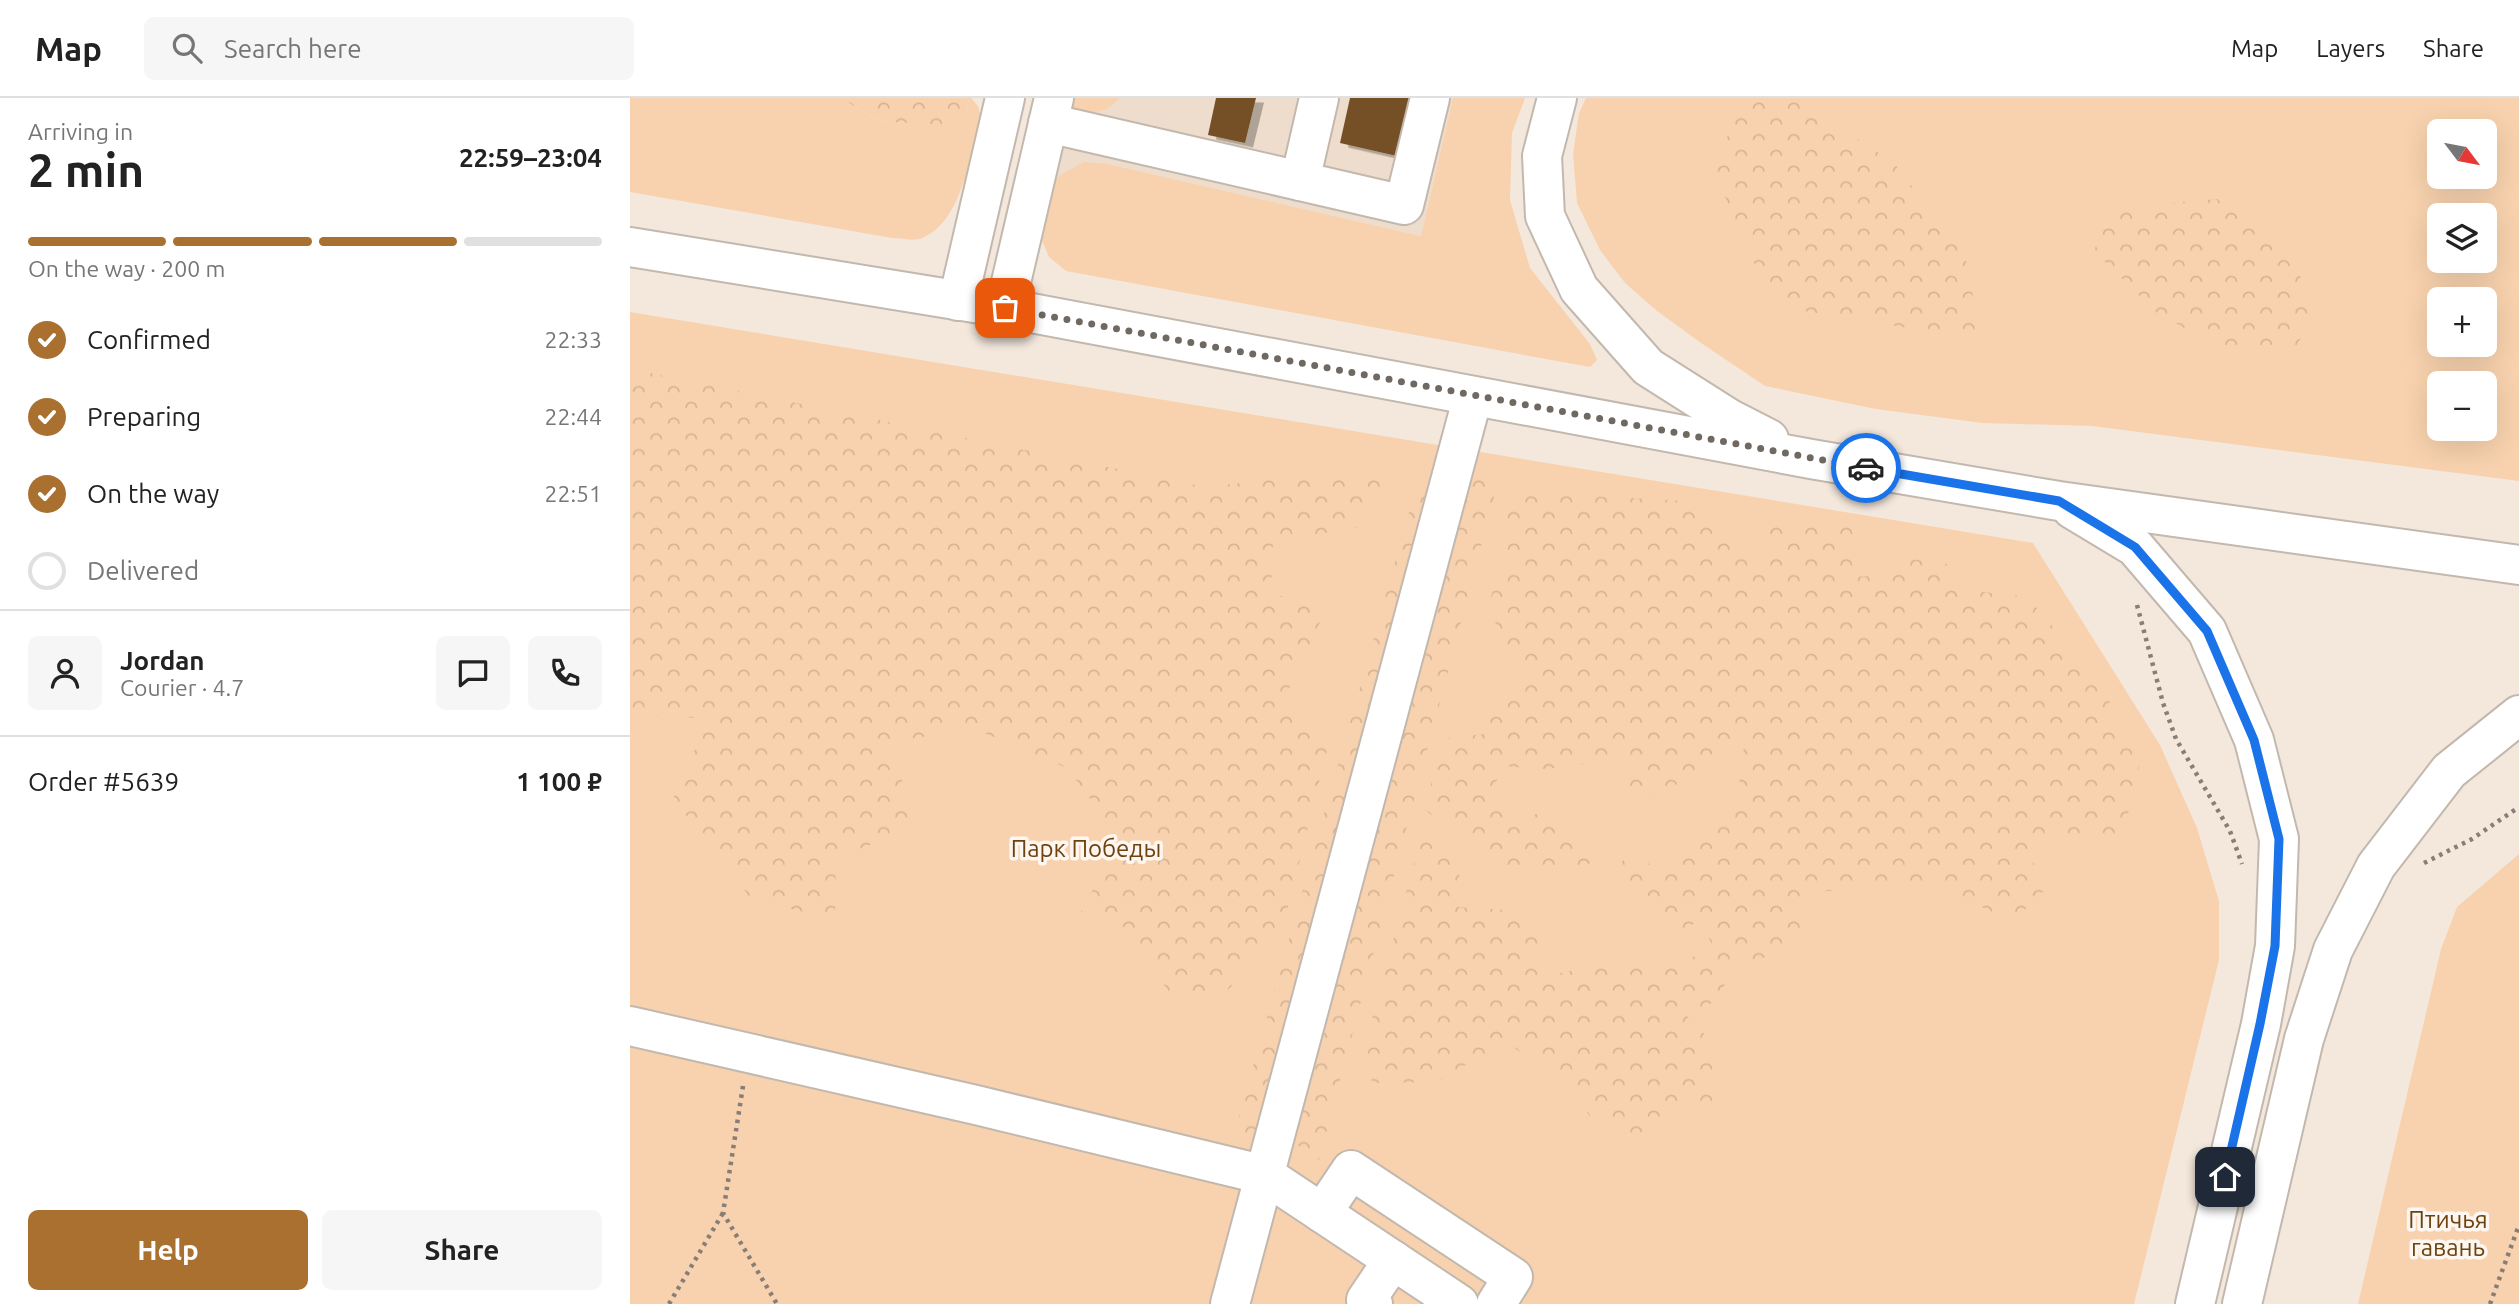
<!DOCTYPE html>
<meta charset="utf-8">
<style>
body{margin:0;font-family:Ubuntu,sans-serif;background:#f6f6f6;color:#222;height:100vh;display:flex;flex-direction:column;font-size:26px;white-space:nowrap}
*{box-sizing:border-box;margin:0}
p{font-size:23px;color:#767676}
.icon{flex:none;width:38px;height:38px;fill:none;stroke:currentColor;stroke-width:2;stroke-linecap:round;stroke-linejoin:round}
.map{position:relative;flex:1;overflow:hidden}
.drawer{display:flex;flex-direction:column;background:#fff;width:630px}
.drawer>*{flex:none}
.needle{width:46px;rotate:122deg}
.controls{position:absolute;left:1797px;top:21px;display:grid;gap:14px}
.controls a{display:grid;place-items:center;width:70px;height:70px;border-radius:10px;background:#fff;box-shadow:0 7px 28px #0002;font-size:35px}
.pin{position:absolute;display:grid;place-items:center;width:60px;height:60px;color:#fff;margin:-30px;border-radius:14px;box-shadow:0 4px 10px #0006}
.courier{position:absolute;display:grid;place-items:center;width:70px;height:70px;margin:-35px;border:5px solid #1a73e8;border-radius:50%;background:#fff;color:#222;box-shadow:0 2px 9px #0007}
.overview em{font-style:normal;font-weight:600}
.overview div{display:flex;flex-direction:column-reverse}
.overview{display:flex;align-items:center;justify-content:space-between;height:119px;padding:0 28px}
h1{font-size:46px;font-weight:600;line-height:52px}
.bar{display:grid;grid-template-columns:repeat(4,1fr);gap:10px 7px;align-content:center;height:84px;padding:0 28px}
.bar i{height:9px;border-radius:5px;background:#e0e0e0}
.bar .selected{background:#aa7030}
.bar p{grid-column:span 4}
.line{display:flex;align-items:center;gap:18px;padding:0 28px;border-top:2px solid #e0e0e0}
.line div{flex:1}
.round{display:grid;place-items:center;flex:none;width:74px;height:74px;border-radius:10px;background:#f6f6f6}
ol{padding:0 28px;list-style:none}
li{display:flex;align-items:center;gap:21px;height:77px}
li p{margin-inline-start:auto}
li .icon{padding:7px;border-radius:50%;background:#aa7030;color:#fff;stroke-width:4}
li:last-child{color:#767676}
li i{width:38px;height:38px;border:4px solid #e0e0e0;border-radius:50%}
.action{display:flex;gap:14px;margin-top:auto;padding:14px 28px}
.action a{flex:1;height:80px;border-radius:10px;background:#aa7030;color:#fff;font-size:28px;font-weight:600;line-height:80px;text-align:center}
.action a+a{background:#f6f6f6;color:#222}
header{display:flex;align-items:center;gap:42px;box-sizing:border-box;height:98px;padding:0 35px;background:#fff;border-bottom:2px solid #e0e0e0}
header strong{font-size:33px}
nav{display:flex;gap:38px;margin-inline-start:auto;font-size:24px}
.search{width:490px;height:63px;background:#f6f6f6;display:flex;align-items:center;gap:18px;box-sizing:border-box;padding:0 24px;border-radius:10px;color:#767676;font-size:26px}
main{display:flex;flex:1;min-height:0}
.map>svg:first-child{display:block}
.built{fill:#edc}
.green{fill:#f8d2ae;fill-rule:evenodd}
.forest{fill:url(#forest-crowns)}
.building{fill:#754f25;filter:url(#shadow)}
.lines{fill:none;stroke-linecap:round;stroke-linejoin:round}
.minor-casing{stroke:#c3b8ad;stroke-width:42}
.major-casing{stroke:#c3b8ad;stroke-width:42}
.path{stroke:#867e77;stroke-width:4.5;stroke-dasharray:3.5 5;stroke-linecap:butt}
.minor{stroke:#fff;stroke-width:38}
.major{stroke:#fff;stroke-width:38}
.done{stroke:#6f6962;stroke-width:7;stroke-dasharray:0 12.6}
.route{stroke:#1a73e8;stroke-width:9}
.labels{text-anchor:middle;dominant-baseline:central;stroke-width:7;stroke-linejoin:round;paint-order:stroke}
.park-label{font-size:24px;fill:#6e4310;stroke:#fef6f0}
</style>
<header>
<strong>Map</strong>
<div class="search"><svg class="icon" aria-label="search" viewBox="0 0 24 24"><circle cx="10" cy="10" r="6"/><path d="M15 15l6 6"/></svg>Search here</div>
<nav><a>Map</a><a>Layers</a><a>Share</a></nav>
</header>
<main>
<section class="drawer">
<div class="overview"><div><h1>2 min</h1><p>Arriving in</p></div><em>22:59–23:04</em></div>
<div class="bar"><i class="selected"></i><i class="selected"></i><i class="selected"></i><i></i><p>On the way · 200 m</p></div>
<ol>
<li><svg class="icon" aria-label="check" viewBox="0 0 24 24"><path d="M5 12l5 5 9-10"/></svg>Confirmed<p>22:33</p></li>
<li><svg class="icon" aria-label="check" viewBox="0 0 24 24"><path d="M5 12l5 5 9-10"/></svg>Preparing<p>22:44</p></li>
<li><svg class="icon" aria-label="check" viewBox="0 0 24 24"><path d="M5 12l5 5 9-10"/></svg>On the way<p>22:51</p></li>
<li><i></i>Delivered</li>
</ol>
<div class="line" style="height:126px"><a class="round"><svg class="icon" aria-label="person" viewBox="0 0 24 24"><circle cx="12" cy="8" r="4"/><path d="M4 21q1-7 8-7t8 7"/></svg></a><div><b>Jordan</b><p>Courier · 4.7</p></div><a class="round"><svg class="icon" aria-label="chat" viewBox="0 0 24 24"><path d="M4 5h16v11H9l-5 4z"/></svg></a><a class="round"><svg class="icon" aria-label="phone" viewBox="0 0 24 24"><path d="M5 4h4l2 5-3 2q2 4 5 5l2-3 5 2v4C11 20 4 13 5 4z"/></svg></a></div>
<div class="line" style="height:91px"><div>Order #5639</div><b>1 100 ₽</b></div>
<div class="action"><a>Help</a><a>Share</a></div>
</section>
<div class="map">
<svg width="1889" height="1206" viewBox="0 0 1889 1206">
<defs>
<pattern id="forest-crowns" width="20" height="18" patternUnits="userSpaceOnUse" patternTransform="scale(1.75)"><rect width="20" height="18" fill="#f8d2ae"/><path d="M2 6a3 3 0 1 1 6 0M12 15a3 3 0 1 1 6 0" fill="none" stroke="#d5b495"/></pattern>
<filter id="shadow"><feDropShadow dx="8" dy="4.5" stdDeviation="0" flood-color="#0004"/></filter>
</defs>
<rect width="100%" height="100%" fill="#f4e8dd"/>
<path class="built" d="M441 0H823L791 138 478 66 415 96Z"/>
<g class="green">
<path d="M0 0H211L244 20 259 24 322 26 336 15 339 0H341L348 8 351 19C341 55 331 129 289 141 282 143 270 140 262 140L0 94Z"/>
<path d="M441 0H490C474 16 459 19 439 9Z"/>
<path d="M823 0H895L882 35 880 102 900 170 960 246 967 262 960 269 436 173 419 159 410 138 415 96 430 77 454 64 478 66 791 138Z"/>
<path d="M956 0H1889V383L1462 328 1352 325 1246 311 1135 288 1071 245 1027 213 995 185 970 152 947 105 943 56 949 15ZM1810 33H1855V79H1810ZM1810 117H1855V163H1810ZM1810 201H1855V247H1810ZM1810 285H1855V331H1810Z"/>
<path d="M0 214 1403 445 1530 647 1567 730 1589 803V862L1504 1206H0Z"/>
<path d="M1889 756V1206H1728L1811 851 1827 809Z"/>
</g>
<g class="forest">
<path d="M211 0H339L336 15 323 27 259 24 244 20Z"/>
<path d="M1112 0H1166L1264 65 1335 158 1352 242 1143 208 1084 74Z"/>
<path d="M1587 101 1650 144 1688 208 1665 251 1587 248 1527 215 1464 153 1480 110Z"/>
<path d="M0 271 575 389 674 378 755 380 731 429 643 444 641 496 698 507 651 608 701 636 653 830 589 902 541 897 483 814H451L490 740 437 670 345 631 253 645 294 726 206 760 205 822 121 801 43 701 79 620 0 618Z"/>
<path d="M843 378 867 388 689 1062 659 1041Z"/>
<path d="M789 379 809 387 626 1040 605 1032Z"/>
<path d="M875 394 1060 403 1104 451 1137 454 1135 423 1230 430 1221 479 1262 477 1260 458 1317 466 1327 491 1397 499 1469 583 1510 664 1492 742 1419 735 1402 762 1417 790 1383 823 1304 788 1179 794 1167 850 1102 869 1088 902 1056 917 1087 949 1083 1006 1042 1007 1008 1038 961 1021 950 1001 876 943 807 984 742 985 735 946 792 736 830 769 827 809 893 813 911 843V880L969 866 1032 872 1084 850 1070 823 1048 833 1016 811 982 774 997 758 1040 773 1058 738 1094 724 1108 695 1114 648 1094 644 1071 675 1006 705 984 685 1018 665 987 662 915 671 872 668 863 693 886 723 922 711 966 761 943 776 887 773 852 755 795 712 812 641 854 636 865 595 890 592 909 576 875 557 859 503 874 467Z"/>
</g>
<g class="building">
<path d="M586 0H626L615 45 578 37Z"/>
<path d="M720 0H780L767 58 710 45Z"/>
</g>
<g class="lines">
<defs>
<g id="minor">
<path d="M418 25 670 83 689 0"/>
<path d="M670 83 774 107 800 0"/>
<path d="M328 203 375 0"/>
<path d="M375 210 424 0"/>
<path d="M0 928 346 1007 635 1077 829 1206"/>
<path d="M692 1115 721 1072 883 1179 866 1206"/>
<path d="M600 1206 843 298"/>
<path d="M743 1206 736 1202 763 1162"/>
</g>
<g id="major">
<path d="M927 0 912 58 915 118 949 191 1018 269 1100 321 1139 341"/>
<path d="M0 149 375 210 1181 361 1429 403 1889 467"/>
<path d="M1442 411 1505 449 1577 533 1624 642 1649 741 1645 848 1631 926 1565 1206"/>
<path d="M1612 1206 1674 941 1703 852 1746 768 1819 673 1889 617"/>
</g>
</defs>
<use href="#minor" class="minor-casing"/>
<use href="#major" class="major-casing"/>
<g class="path">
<path d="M1507 507 1533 605 1546 641 1600 733 1612 766"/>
<path d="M1794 765 1842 741 1889 709"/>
<path d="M113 988 93 1115 147 1206"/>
<path d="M39 1206 93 1115"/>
<path d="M1860 1206 1889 1127"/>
</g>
<use href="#minor" class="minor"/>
<use href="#major" class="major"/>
</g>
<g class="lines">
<path class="done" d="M375 210 1236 370"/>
<path class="route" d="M1236 370 1429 403 1505 449 1577 533 1624 642 1649 741 1645 848 1630 926 1595 1079"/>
</g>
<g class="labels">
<g class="park-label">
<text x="456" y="750">Парк Победы</text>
<text x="1818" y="1121">Птичья<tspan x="1818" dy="28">гавань</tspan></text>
</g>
</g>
</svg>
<div class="controls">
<a><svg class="needle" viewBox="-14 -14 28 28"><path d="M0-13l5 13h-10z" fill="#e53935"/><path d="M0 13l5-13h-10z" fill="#767676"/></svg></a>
<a><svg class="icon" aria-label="layers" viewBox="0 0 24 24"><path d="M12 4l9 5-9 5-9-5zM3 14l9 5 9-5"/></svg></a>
<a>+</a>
<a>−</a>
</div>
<div class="pin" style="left:375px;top:210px;background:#ea580c"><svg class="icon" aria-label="bag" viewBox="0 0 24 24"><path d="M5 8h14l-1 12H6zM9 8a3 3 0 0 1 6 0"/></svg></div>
<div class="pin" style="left:1595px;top:1079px;background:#1f2937"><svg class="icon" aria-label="home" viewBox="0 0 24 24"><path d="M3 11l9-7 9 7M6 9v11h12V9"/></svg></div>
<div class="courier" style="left:1236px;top:370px"><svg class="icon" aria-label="car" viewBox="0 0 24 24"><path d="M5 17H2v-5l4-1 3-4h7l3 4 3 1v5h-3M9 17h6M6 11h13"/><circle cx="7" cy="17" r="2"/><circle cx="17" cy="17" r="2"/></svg></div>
</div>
</main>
